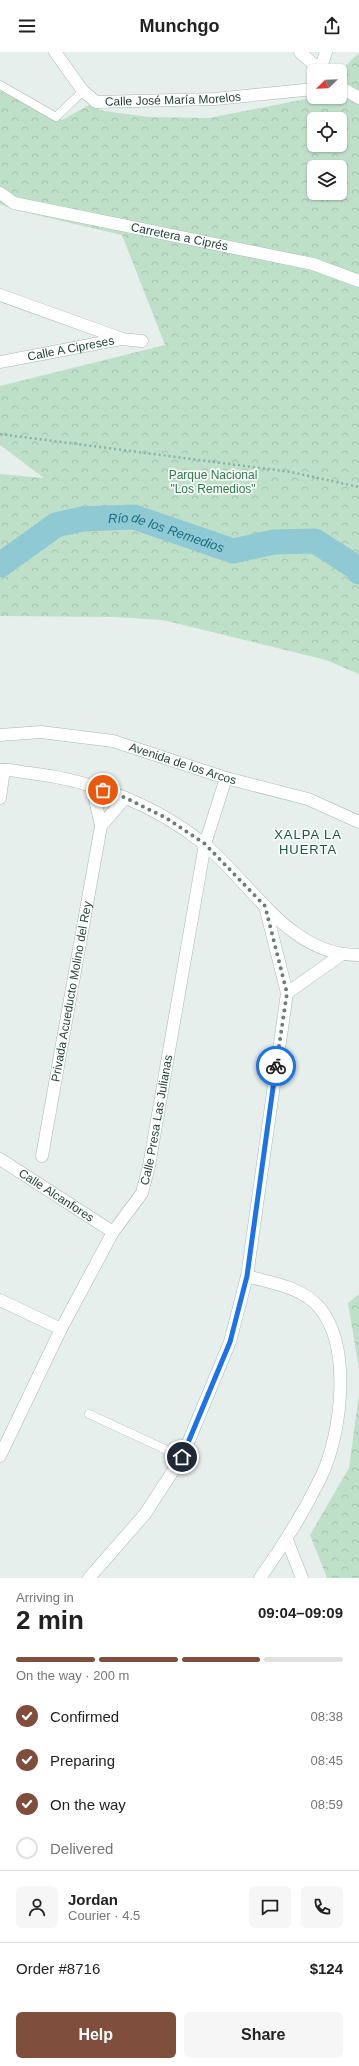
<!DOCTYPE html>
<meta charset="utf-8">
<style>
body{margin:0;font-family:Arial,sans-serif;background:#f6f6f6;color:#222;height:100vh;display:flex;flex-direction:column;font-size:15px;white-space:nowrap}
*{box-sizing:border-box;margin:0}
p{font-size:13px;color:#767676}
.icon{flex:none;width:22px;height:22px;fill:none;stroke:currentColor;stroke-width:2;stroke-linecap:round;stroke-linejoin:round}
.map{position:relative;height:1526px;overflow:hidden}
.drawer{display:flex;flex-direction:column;background:#fff;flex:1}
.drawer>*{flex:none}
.needle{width:26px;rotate:247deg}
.buttons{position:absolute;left:307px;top:12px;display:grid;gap:8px}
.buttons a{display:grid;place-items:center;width:40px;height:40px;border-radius:6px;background:#fff;box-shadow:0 1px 3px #0004;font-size:20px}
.pin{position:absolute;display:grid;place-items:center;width:34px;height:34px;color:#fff;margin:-17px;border:2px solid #fff;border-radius:50%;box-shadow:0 1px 4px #0007}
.courier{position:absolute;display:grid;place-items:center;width:40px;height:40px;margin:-20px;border:3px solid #1a73e8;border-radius:50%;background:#fff;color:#222;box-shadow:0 1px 5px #0007}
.overview em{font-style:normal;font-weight:700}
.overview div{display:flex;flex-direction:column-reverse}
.overview{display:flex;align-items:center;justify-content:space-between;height:68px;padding:0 16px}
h1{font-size:26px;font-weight:700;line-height:30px}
.bar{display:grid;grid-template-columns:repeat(4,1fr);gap:6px 4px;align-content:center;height:48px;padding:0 16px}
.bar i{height:5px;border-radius:3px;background:#e0e0e0}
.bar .active{background:#804e3d}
.bar p{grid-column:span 4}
.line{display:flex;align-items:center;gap:10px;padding:0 16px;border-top:1px solid #e0e0e0}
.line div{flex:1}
.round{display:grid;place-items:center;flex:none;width:42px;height:42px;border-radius:6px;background:#f6f6f6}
ol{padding:0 16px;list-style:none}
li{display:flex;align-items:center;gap:12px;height:44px}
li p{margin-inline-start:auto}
li .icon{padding:4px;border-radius:50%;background:#804e3d;color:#fff;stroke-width:4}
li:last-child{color:#767676}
li i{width:22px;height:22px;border:2px solid #e0e0e0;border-radius:50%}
.button{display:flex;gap:8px;margin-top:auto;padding:8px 16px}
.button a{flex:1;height:46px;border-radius:6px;background:#804e3d;color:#fff;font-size:16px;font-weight:700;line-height:46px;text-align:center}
.button a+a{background:#f6f6f6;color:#222}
header{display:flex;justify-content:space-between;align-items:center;height:52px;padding:0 16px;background:#fff;font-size:18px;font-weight:700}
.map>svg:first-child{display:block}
.park{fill:url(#park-crowns);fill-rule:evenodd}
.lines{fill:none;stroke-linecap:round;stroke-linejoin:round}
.river{stroke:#8ec9d4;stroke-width:25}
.lane-casing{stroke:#a8b8b2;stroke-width:9}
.street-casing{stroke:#a8b8b2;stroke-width:13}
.secondary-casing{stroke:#a4bbb3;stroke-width:13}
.path{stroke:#86b3a5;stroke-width:2.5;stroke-dasharray:2 3;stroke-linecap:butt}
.lane{stroke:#fff;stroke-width:8}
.street{stroke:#fff;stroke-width:12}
.secondary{stroke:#fff;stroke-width:12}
.done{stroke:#687f78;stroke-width:4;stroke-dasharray:0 7.2}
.route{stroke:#1a73e8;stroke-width:5}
.labels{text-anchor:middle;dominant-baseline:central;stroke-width:3.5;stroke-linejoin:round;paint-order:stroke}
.street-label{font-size:12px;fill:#24423a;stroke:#f7fbf9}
.park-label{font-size:12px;fill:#2d7a4b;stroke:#f7fbf9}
.water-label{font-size:13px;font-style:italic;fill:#1c6f80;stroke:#f7fbf9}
.neighbourhood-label{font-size:13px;letter-spacing:1px;fill:#1f5548;stroke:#f7fbf9}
</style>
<header><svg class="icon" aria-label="menu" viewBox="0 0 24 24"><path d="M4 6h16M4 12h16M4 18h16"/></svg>Munchgo<svg class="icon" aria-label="share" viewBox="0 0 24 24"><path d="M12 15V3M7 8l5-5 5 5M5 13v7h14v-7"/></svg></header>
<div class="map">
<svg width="359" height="1526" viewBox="0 0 359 1526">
<defs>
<pattern id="park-crowns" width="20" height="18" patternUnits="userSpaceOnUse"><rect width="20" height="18" fill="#bfe0c8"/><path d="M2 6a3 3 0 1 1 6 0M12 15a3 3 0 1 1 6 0" fill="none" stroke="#a4c1ad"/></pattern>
</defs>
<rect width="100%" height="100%" fill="#e6efeb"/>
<g class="park">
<path d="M359 1V622L326 608 163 568 115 565 0 564V422L44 426 0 393V334L165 293 122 183 15 158 0 152V39L62 68 89 53 104 59 149 65 209 66 316 45H340V19ZM314 67H340V93H314ZM314 115H340V141H314Z"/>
<path d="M359 1242V1317L348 1251Z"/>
<path d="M359 1342V1526H327L310 1483 349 1416Z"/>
</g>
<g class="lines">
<path class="river" id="s1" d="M0 513 56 473 82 467 134 465 233 499 274 490 315 489 357 516 359 520"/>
<defs>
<g id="lane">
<path d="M0 33 56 65 83 39"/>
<path d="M89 1362 182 1405"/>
</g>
<g id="street">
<path id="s2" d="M55 0 83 39 96 50 215 47 314 37"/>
<path d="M320 18 326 0"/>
<path d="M0 243 120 286"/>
<path id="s3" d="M0 310 121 287 142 289"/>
<path d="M0 746 4 718"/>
<path d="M101 774 125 746"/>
<path id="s4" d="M42 1104 101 774 92 734"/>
<path id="s5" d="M0 1107 113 1180"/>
<path d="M247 1224C271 1231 302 1235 319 1255 352 1294 342 1381 321 1425 304 1460 283 1494 260 1526"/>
<path d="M0 1248 61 1277"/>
<path id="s6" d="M0 1404 61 1277 113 1180 142 1141 149 1114 205 792 226 726"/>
<path d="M287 1488 302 1526"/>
</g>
<g id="secondary">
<path d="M300 0 321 19"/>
<path d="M340 35 359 46"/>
<path id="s7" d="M0 141 14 151 313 212 359 229"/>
<path id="s8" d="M0 683 41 680 113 689 226 726 308 747 359 770"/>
<path d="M0 718C10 717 20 720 30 721 92 728 156 753 204 792 252 831 289 904 359 903"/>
<path d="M287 941 341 903"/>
<path d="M89 1526 145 1462 182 1405 230 1290 247 1224 287 941 265 854"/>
</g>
</defs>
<use href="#lane" class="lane-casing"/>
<use href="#street" class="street-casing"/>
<use href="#secondary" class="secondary-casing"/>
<path class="path" d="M0 382 291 420 359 435"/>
<use href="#lane" class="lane"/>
<use href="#street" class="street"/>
<use href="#secondary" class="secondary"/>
</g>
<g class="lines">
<path class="done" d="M103 738 126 746 166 766 205 792 265 854 287 941 276 1014"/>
<path class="route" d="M182 1405 230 1290 247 1224 276 1014"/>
</g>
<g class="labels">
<g class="street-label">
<text stroke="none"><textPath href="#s2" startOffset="142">Calle José María Morelos</textPath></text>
<text stroke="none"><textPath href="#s7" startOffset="186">Carretera a Ciprés</textPath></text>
<text stroke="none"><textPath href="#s3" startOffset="72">Calle A Cipreses</textPath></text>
<text stroke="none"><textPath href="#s8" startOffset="187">Avenida de los Arcos</textPath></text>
<text stroke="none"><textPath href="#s4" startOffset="167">Privada Acueducto Molino del Rey</textPath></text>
<text stroke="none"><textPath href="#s6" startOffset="374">Calle Presa Las Julianas</textPath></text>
<text stroke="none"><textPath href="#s5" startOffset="67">Calle Alcanfores</textPath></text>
</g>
<g class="park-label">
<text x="213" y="423">Parque Nacional<tspan x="213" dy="14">"Los Remedios"</tspan></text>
</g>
<g class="water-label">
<text stroke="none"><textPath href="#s1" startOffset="182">Río de los Remedios</textPath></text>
</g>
<g class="neighbourhood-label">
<text x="308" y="782">XALPA LA<tspan x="308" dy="15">HUERTA</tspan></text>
</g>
</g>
</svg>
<div class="buttons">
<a><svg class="needle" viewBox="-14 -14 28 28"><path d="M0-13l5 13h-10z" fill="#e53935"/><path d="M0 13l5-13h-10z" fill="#767676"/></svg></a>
<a><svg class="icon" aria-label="locate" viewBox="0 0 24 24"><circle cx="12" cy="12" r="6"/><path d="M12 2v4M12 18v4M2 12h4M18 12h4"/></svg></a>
<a><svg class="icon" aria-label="layers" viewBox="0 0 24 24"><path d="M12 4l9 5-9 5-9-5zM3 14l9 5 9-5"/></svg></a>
</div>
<div class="pin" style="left:103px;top:738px;background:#ea580c"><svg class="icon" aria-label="bag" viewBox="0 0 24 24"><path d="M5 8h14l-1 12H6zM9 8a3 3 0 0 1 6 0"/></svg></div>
<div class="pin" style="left:182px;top:1405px;background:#1f2937"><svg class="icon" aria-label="home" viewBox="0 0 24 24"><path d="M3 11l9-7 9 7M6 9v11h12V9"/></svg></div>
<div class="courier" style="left:276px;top:1014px"><svg class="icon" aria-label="bike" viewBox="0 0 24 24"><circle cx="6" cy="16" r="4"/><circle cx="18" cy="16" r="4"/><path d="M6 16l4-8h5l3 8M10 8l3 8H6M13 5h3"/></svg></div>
</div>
<section class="drawer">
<div class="overview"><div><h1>2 min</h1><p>Arriving in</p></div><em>09:04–09:09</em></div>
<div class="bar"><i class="active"></i><i class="active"></i><i class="active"></i><i></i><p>On the way · 200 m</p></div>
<ol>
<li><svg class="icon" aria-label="check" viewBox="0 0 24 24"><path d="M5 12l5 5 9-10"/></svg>Confirmed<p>08:38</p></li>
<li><svg class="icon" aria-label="check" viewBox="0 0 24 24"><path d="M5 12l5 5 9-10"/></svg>Preparing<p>08:45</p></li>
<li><svg class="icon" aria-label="check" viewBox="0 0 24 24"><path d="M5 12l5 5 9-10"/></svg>On the way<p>08:59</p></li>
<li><i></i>Delivered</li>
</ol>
<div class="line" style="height:72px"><a class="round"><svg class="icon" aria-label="person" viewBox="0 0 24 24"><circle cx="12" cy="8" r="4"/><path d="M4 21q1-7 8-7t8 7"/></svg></a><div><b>Jordan</b><p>Courier · 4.5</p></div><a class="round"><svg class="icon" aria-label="chat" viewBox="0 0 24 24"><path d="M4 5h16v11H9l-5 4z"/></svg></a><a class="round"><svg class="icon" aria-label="phone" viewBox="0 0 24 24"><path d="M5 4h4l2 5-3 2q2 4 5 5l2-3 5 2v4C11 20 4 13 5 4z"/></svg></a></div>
<div class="line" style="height:52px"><div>Order #8716</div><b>$124</b></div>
<div class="button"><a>Help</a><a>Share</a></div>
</section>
